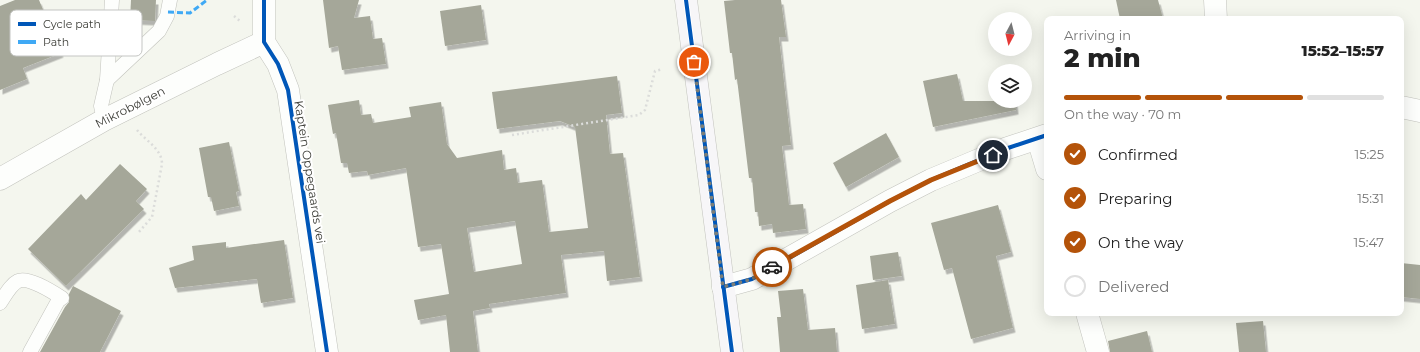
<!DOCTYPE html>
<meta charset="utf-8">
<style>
body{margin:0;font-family:Montserrat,sans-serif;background:#f2f2f2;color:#222;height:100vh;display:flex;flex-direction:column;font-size:15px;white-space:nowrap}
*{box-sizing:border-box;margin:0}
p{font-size:13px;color:#767676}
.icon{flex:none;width:22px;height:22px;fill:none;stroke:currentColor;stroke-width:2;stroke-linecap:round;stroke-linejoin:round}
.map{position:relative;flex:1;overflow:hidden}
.side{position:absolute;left:1044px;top:16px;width:360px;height:300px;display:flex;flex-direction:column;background:#fff;border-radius:8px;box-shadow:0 4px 16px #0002}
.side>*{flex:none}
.needle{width:26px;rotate:187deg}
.controls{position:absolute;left:988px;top:12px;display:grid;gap:8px}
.controls a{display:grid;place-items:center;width:44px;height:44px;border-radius:50%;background:#fff;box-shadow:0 4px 16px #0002;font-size:20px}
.pin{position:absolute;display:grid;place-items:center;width:34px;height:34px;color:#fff;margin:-17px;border:2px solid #fff;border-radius:50%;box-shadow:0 1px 4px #0007}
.courier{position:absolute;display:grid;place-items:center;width:40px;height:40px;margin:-20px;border:3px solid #b45309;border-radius:50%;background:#fff;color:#222;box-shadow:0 1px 5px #0007}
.head em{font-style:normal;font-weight:800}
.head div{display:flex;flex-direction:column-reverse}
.head{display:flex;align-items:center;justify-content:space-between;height:68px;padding:0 20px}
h1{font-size:26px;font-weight:800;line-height:30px}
.bar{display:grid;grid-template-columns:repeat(4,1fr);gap:6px 4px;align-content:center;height:48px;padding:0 20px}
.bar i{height:5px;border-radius:3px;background:#e0e0e0}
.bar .on{background:#b45309}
.bar p{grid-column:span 4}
ol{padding:0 20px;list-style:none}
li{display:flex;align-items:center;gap:12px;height:44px}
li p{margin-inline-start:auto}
li .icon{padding:4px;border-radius:50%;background:#b45309;color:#fff;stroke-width:4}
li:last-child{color:#767676}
li i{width:22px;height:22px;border:2px solid #e0e0e0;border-radius:50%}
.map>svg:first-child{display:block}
.building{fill:#a5a799;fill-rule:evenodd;filter:url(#shadow)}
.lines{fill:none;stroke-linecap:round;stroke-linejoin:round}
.lane-casing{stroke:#c2c3bd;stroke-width:15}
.street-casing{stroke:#c2c3bd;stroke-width:23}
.secondary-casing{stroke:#c2c3bd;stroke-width:23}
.path{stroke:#dbdcda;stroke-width:2.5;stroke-dasharray:2 3;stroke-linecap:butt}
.lane{stroke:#fdfefc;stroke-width:14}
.street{stroke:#fdfefc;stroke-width:22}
.secondary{stroke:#f7f6f8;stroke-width:22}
.quiet{stroke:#3fa9f5;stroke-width:3;stroke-dasharray:6 3;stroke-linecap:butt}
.cycleway-casing{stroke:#fff;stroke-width:6}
.cycleway{stroke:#0057b8;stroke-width:4}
.done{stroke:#7c7e77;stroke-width:4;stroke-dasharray:0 7.2}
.route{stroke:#b45309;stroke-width:5}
.labels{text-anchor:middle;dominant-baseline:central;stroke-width:4;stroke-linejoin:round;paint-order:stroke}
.street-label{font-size:12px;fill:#3c3d37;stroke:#fff}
.key{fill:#fff;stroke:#c4c5c3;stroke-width:1}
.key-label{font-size:11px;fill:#3c3d37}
</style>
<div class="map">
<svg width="1420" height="352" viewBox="0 0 1420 352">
<defs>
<filter id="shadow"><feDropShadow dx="2.5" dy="4.5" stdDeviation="0" flood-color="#0004"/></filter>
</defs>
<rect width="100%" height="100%" fill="#f4f6ee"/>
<g class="building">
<path d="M15 0H39L61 53 23 68 27 79 0 90V6Z"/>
<path d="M131 0H156L155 21 130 20Z"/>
<path d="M323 0H359L354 18 370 16 373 39 382 38 386 64 342 70 338 46 329 48Z"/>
<path d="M735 0H781L786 37H779L791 145 782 146 789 205 803 204 806 229 773 233 772 224 759 226 758 212H755L752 178H749L737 79 735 80 732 53H730L724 1Z"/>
<path d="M1116 0H1158L1163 19H1120Z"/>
<path d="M481 5 486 40 445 46 440 11Z"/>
<path d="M957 74 963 101H1015L1016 110 933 127 923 81Z"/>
<path d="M617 76 622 113 606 115 610 154 623 153 640 277 607 281 604 251 561 255 566 293 489 304 490 308 473 311 478 352H450L446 315 418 320 414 300 449 294 441 244 418 247 406 168 368 175 367 171 349 173 347 163H341L336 133 333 134 328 105 359 100 361 115 371 114 373 123 411 117 409 107 441 102 447 144 457 158 502 150 504 170 516 168 518 183 542 180 549 232 588 228 575 127 560 121 497 129 492 92ZM515 221 522 264 474 272 467 228Z"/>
<path d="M886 133 899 157 846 187 833 163Z"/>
<path d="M229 142 239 191 236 192 239 206 214 211 211 197H208L199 148Z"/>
<path d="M120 164 147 189 136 201 144 209 66 286 28 249 81 194 86 200Z"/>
<path d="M998 205 1011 252 996 256 1013 328 971 339 952 268 944 270 931 223Z"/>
<path d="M284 240 293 298 261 303 257 279 175 288 169 268 194 260 192 246 226 242V248Z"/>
<path d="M898 252 902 276 873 280 870 256Z"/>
<path d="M1401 263 1420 265V299L1401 297Z"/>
<path d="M888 280 895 324 862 329 856 285Z"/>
<path d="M73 286 121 311 100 352H40L65 307 69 302V294Z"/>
<path d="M803 289 808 330 835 328 837 352H780L777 317H781L778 291Z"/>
<path d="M1263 321 1266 352H1239L1236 323Z"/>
<path d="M1147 331 1152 352H1110L1108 341Z"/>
</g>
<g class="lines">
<defs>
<g id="lane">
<path d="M107 80 159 31 167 16 170 0"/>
<path d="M104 120 101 106 107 80 112 0"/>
<path d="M0 303C5 296 10 285 18 281 28 276 53 292 62 298L58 301 30 352"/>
</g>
<g id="street">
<path d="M264 0V42L278 64 288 90 327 352"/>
<path d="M1215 0 1216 19"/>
<path d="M1401 107 1420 111"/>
<path d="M1038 139 1047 169"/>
<path d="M0 179 104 120 217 64 264 42"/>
<path d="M723 287 752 279 890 201 931 180 1005 149 1047 135"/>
<path d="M1087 313 1098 352"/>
</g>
<path id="secondary" d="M686 0 732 352"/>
</defs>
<use href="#lane" class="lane-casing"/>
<use href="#street" class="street-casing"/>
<use href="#secondary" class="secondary-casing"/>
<g class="path">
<path d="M234 16 240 21"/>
<path d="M137 130C146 141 162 149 162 164L152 217 138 233"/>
<path d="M512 135 639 115 645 110 655 71 663 69"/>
</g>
<use href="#lane" class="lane"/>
<use href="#street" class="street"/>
<use href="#secondary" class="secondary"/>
<path class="quiet" d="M168 12 190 13 207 0"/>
<defs>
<g id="cycleway">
<path d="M264 0V42L278 64 288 90 327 352"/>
<path d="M686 0 732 352"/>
<path d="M723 287 752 279 890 201 931 180 1005 149 1047 135"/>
</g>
</defs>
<use href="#cycleway" class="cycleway-casing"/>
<use href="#cycleway" class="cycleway"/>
</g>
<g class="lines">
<path class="done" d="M694 62 723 287 752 279 772 267"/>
<path class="route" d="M772 267 890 201 931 180 993 155"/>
</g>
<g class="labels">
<g class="street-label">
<text transform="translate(130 107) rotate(-27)">Mikrobølgen</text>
<text transform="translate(310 172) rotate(81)">Kaptein Oppegaards vei</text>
</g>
</g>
<rect x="10" y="10" width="132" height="46" rx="6" class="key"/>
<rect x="18" y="22" width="18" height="4" fill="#0057b8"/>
<rect x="18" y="40" width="18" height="4" fill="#3fa9f5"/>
<g class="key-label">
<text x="43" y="28">Cycle path</text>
<text x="43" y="46">Path</text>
</g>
</svg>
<div class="controls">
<a><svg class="needle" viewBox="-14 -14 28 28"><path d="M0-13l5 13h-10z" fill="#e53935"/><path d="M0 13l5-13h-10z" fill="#767676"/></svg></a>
<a><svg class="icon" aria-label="layers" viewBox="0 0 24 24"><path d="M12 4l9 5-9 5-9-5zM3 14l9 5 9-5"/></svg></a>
</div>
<div class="pin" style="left:694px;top:62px;background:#ea580c"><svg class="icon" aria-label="bag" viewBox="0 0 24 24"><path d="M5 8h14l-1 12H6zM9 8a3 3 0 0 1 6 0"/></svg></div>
<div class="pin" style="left:993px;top:155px;background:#1f2937"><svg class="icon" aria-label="home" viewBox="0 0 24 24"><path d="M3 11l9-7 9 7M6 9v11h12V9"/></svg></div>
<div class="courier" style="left:772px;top:267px"><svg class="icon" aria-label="car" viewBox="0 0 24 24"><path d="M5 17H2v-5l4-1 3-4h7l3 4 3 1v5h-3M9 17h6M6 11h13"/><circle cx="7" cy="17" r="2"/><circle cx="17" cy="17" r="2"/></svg></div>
<section class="side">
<div class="head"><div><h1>2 min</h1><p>Arriving in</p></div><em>15:52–15:57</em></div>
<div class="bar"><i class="on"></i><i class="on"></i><i class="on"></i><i></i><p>On the way · 70 m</p></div>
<ol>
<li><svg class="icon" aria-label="check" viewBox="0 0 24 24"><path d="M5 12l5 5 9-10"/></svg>Confirmed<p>15:25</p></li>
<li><svg class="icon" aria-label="check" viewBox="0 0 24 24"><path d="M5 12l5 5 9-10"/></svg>Preparing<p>15:31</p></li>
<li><svg class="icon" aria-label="check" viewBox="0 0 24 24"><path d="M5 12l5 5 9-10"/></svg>On the way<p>15:47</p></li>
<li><i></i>Delivered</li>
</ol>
</section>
</div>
